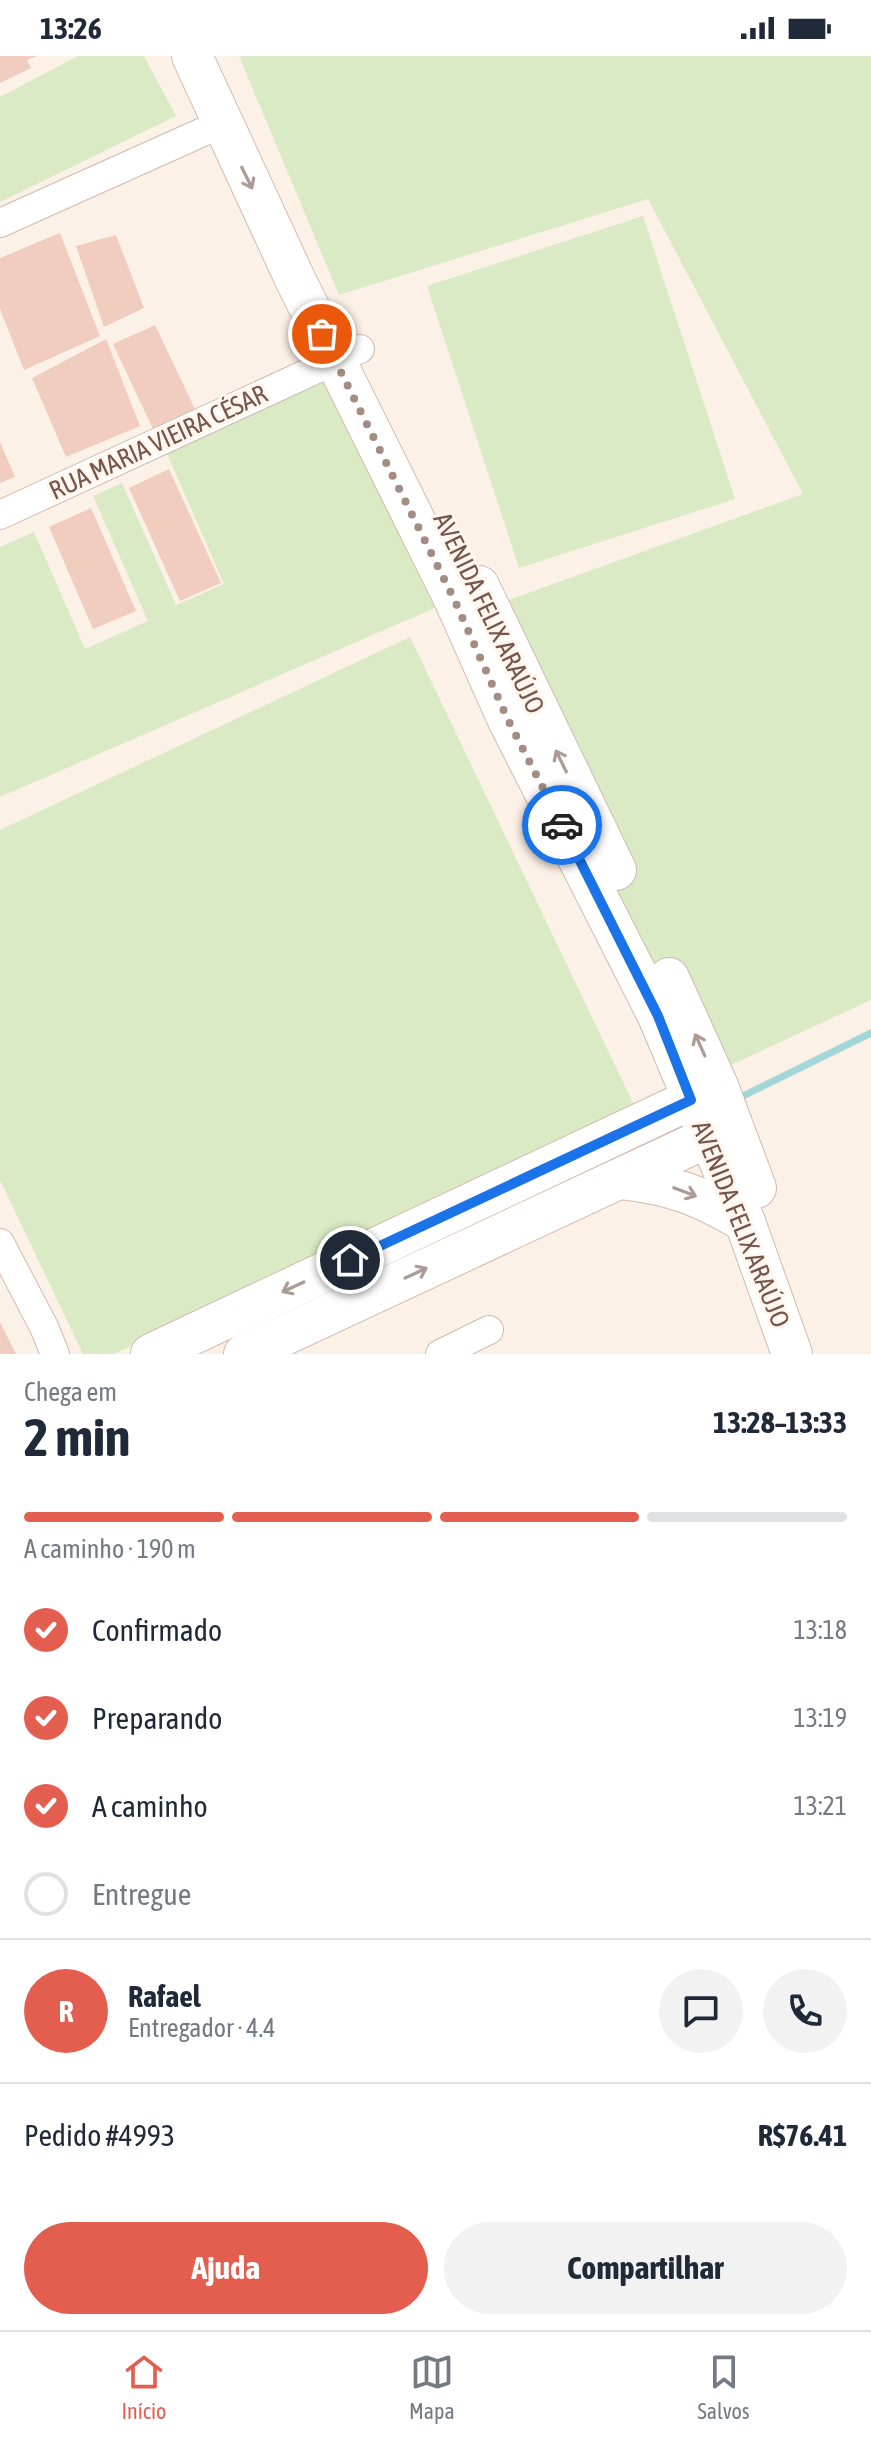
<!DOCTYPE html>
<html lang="pt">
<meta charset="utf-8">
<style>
body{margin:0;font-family:"Asap Condensed",sans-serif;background:#f2f2f3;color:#1f2937;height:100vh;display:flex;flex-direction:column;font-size:30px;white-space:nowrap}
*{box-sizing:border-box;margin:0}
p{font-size:26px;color:#747a83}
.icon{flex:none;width:44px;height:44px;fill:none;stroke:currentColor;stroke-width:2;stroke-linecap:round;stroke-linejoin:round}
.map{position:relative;height:1298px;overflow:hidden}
.drawer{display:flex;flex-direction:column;background:#fff;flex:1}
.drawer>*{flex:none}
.pin{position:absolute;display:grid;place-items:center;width:68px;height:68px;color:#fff;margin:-34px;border:4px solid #fff;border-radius:50%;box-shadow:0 2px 8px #0007}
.courier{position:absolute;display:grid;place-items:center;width:80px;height:80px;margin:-40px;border:6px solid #1a73e8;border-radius:50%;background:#fff;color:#222;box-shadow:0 2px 10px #0007}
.headline em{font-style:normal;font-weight:700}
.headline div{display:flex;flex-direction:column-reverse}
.headline{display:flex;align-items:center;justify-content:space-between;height:136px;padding:0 24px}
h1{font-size:52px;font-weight:700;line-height:60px}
.bar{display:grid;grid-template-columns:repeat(4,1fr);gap:12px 8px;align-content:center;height:96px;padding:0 24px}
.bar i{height:10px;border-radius:6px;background:#e0e1e3}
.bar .on{background:#e45e4f}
.bar p{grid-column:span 4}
.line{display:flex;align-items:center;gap:20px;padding:0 24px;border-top:2px solid #e0e1e3}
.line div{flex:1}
.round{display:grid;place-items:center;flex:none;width:84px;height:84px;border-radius:42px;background:#f2f2f3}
ol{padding:0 24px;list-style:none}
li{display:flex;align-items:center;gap:24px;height:88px}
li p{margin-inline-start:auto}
li .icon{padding:8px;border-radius:50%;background:#e45e4f;color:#fff;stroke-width:4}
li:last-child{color:#747a83}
li i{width:44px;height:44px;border:4px solid #e0e1e3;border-radius:50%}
.action{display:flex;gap:16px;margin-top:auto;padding:16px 24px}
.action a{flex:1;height:92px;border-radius:48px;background:#e45e4f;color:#fff;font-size:32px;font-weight:700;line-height:92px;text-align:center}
.action a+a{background:#f2f2f3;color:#1f2937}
.status{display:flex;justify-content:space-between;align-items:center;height:56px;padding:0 40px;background:#fff;direction:ltr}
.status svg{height:22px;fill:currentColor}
.dock{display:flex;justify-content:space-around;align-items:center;height:112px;border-top:2px solid #e0e1e3;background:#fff;font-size:22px;color:#747a83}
.dock a{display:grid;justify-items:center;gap:4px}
.dock .on{color:#e45e4f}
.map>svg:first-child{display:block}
.green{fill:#d9eac5}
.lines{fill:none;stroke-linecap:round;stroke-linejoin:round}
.stream{stroke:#a2d6d7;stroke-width:7}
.building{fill:#f1cdbf}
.minor-casing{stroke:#d0bab0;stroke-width:30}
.secondary-casing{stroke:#d3b9ae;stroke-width:42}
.minor{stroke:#fff;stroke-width:28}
.secondary{stroke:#fff;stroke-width:40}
.oneway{stroke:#ad9a94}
.done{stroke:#a58c82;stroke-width:8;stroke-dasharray:0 14.4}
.route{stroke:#1a73e8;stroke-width:10}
.labels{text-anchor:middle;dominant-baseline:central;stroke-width:6;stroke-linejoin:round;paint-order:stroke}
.street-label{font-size:26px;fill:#76564c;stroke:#fff6ee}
</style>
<div class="status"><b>13:26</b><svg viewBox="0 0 49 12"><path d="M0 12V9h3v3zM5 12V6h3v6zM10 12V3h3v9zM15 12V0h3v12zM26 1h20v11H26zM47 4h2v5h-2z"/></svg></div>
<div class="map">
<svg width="871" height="1298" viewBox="0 0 871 1298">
<rect width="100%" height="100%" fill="#fcf1e7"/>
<g class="green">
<path d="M78 0H144L176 60 0 146V41Z"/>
<path d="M239 0H871V944L677 1034 459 562 803 438 648 143 339 239Z"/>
<path d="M643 160 735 443 519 512 427 230Z"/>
<path d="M334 317 437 551 0 741V491L34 476 85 593 148 565 93 440 122 427 176 549 224 528 164 391Z"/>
<path d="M410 581 635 1051 114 1298H83L0 1124V774Z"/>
</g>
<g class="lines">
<g class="stream">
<path d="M739 1042 871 977"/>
<path d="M633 1094 690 1067"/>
</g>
</g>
<g class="building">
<path d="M0 0H37L27 4 31 12 0 27Z"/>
<path d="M60 177 100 280 24 314 0 253V202Z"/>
<path d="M116 179 144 252 104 271 76 190Z"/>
<path d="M155 269 195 353 153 373 113 288Z"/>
<path d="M106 283 140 370 66 401 32 322Z"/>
<path d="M0 386 15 421 0 427Z"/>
<path d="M169 413 221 527 180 545 129 432Z"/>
<path d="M91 452 136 555 93 573 49 471Z"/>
<path d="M0 1266 16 1298H0Z"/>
</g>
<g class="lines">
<defs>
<g id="minor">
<path d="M0 167 225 66"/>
<path d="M0 459 360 293"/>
<path d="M0 1187 44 1271 55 1298"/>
<path d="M440 1298 489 1274"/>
</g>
<g id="secondary">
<path d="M192 0 295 223 454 543 508 664 658 960 745 1166 792 1298"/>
<path d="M479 530 616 814"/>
<path d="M669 922 718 1030 756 1132"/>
<path d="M620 1123C673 1129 699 1139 745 1166"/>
<path d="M151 1298 715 1032"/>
<path d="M244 1298 730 1071"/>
</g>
</defs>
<use href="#minor" class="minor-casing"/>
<use href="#secondary" class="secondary-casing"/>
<use href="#minor" class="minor"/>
<use href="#secondary" class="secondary"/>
</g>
<defs><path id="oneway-shaft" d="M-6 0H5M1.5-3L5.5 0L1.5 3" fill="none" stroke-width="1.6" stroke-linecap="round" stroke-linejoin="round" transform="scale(2)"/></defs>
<g class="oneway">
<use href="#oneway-shaft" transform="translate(247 122) rotate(64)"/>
<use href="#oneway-shaft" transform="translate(561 705) rotate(-116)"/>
<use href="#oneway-shaft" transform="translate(700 989) rotate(-114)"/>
<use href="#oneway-shaft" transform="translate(685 1136) rotate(21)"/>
<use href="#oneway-shaft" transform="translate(416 1217) rotate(-25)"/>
<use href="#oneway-shaft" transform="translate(293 1231) rotate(155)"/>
</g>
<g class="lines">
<path class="done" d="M322 278 454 543 508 664 562 769"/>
<path class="route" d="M350 1204 691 1044 658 960 562 769"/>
</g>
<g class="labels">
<g class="street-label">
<text transform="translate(158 386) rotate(-25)">RUA MARIA VIEIRA CÉSAR</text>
<text transform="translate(489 557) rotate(64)">AVENIDA FELIX ARAÚJO</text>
<text transform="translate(741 1168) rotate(68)">AVENIDA FELIX ARAÚJO</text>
</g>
</g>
</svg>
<div class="pin" style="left:322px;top:278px;background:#ea580c"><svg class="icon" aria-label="bag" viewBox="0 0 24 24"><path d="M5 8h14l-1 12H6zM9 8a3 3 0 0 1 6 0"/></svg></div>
<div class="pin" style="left:350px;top:1204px;background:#1f2937"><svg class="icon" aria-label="home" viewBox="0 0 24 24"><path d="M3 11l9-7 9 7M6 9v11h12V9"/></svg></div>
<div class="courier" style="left:562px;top:769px"><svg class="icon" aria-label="car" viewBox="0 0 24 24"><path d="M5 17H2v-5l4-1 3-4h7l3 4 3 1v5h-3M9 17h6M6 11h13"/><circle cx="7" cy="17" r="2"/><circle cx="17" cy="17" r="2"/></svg></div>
</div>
<section class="drawer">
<div class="headline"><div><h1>2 min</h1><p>Chega em</p></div><em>13:28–13:33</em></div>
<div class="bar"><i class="on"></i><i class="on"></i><i class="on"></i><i></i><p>A caminho · 190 m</p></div>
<ol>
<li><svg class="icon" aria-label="check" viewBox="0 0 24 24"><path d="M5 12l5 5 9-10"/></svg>Confirmado<p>13:18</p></li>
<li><svg class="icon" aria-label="check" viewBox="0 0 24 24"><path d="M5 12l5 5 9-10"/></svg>Preparando<p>13:19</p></li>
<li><svg class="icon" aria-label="check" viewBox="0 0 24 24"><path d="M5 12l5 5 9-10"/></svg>A caminho<p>13:21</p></li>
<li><i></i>Entregue</li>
</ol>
<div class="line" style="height:144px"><b class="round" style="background:#e45e4f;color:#fff">R</b><div><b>Rafael</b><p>Entregador · 4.4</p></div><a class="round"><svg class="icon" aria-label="chat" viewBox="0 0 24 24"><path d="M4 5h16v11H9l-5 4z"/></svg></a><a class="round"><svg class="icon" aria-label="phone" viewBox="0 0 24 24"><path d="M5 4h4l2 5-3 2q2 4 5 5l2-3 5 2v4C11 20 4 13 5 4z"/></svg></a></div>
<div class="line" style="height:104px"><div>Pedido #4993</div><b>R$76.41</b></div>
<div class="action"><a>Ajuda</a><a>Compartilhar</a></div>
</section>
<nav class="dock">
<a class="on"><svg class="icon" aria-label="home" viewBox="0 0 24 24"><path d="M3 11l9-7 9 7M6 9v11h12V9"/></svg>Início</a>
<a><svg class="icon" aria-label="map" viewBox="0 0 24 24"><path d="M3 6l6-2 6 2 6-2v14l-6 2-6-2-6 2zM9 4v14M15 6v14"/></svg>Mapa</a>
<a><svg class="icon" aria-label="saved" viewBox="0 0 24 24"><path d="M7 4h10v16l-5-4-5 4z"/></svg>Salvos</a>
</nav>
